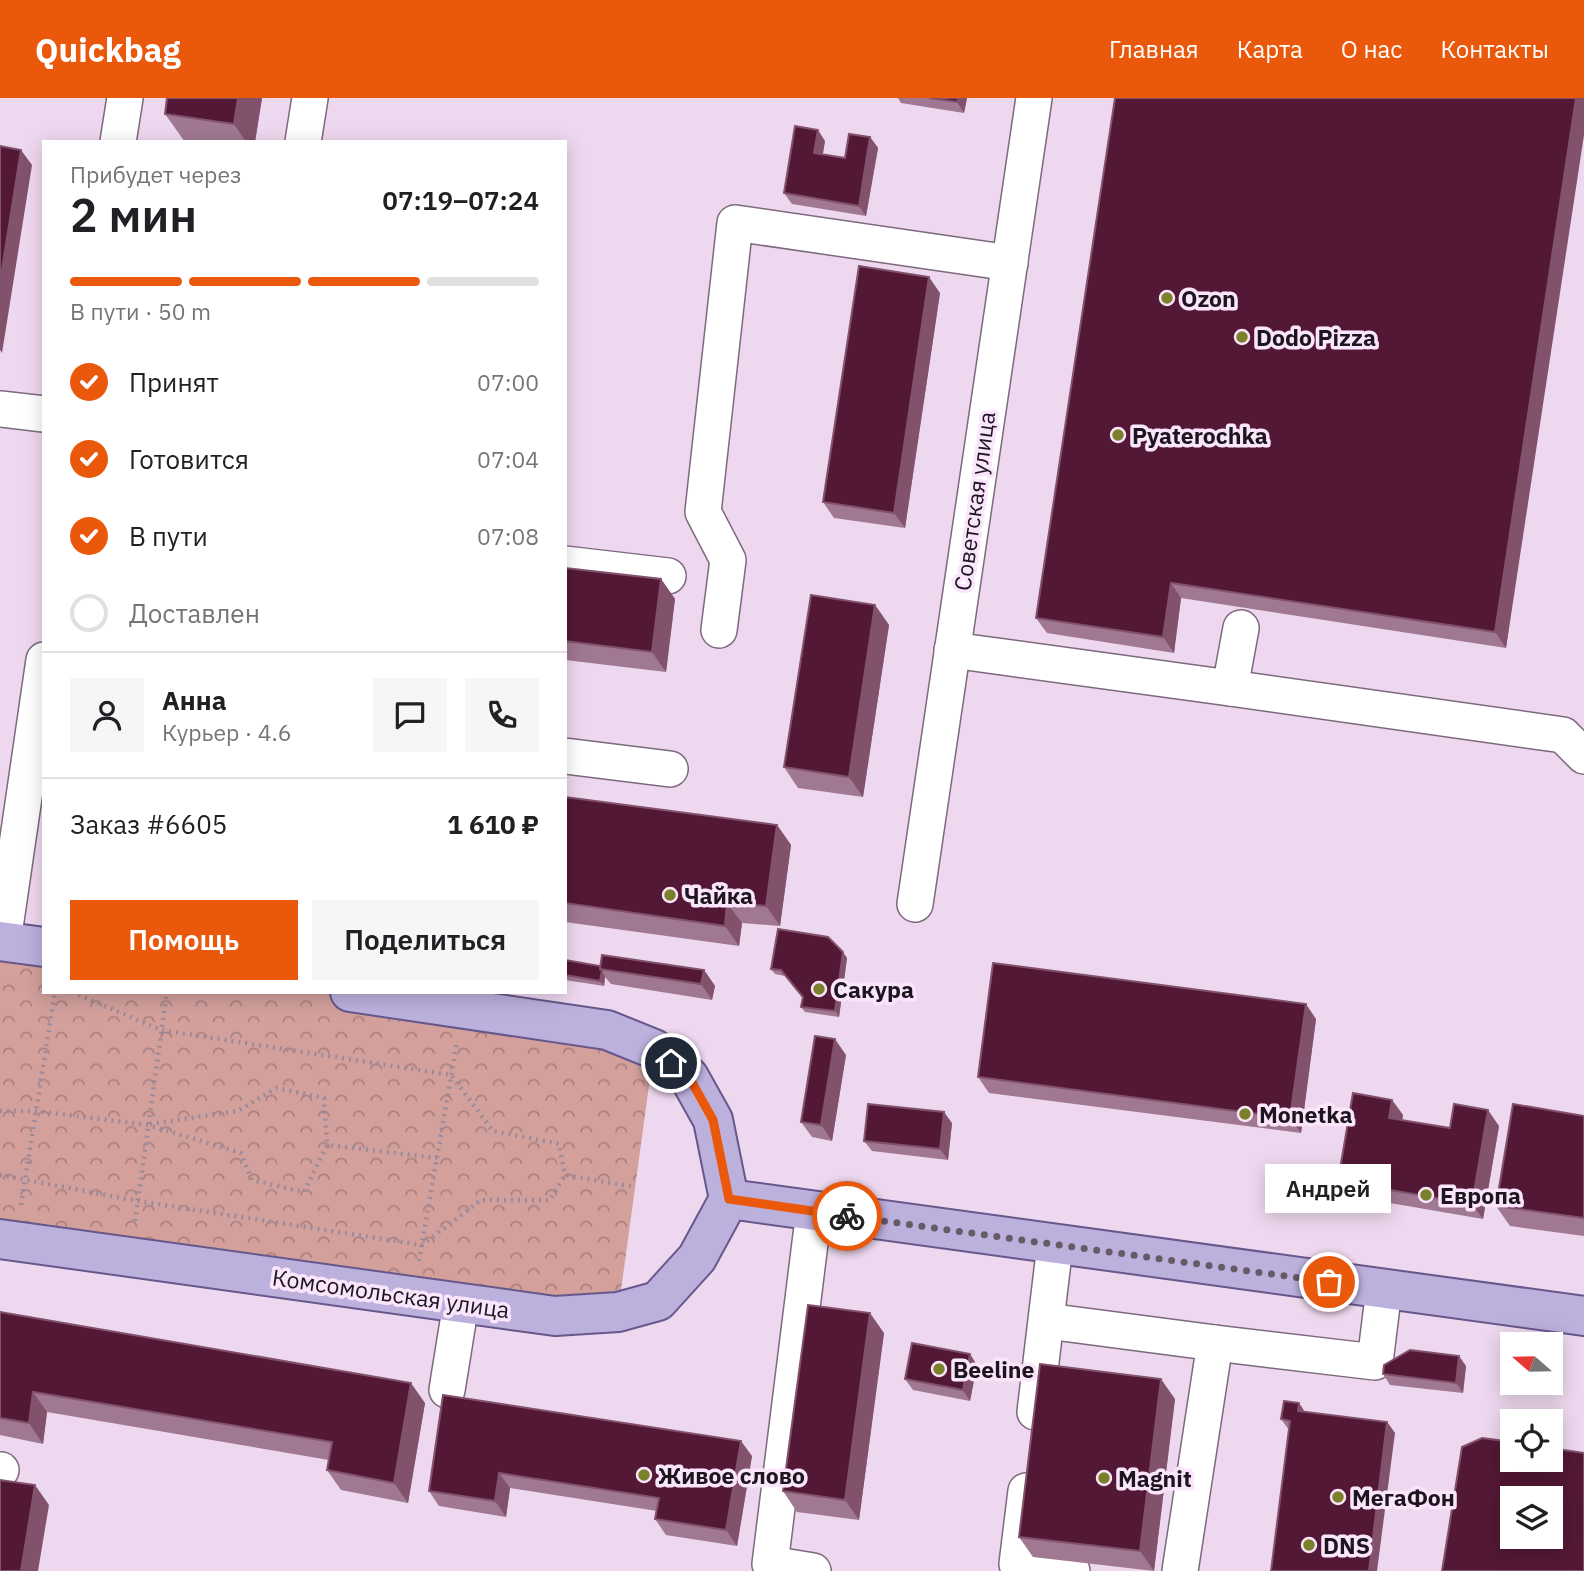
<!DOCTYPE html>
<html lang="ru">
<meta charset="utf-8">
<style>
body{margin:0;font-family:"IBM Plex Sans",sans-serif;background:#f6f6f6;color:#202124;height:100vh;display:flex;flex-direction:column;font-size:26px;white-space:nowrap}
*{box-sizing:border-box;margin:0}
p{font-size:23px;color:#757577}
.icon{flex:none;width:38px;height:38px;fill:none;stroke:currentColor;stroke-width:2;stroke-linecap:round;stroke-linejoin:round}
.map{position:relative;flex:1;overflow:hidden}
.details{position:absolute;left:42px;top:42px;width:525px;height:854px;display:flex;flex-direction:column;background:#fff;border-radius:0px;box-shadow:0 4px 18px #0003}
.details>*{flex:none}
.needle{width:46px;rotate:290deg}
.fabs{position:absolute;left:1500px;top:1234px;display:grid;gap:14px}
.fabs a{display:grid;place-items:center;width:63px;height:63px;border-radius:0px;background:#fff;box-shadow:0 4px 18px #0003;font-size:35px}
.pin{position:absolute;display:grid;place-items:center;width:60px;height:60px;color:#fff;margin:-30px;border:4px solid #fff;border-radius:50%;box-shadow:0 2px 7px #0007}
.courier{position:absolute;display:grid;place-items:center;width:70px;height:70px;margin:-35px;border:5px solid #ea580c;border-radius:50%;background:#fff;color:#222;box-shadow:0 2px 9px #0007}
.bubble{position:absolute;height:49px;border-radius:0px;background:#fff;box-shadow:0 4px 18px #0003;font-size:23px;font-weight:600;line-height:49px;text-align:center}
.head em{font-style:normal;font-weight:600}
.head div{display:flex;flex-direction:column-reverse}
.head{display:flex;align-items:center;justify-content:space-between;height:119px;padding:0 28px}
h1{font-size:46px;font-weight:600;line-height:52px}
.bar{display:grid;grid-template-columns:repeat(4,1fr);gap:10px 7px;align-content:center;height:84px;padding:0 28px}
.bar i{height:9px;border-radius:5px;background:#e0e0e0}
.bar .on{background:#ea580c}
.bar p{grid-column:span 4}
.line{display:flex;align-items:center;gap:18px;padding:0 28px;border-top:2px solid #e0e0e0}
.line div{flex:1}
.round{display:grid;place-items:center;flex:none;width:74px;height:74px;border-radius:0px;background:#f6f6f6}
ol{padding:0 28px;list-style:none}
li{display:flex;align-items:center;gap:21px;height:77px}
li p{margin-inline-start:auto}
li .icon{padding:7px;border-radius:50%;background:#ea580c;color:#fff;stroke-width:4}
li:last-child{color:#757577}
li i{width:38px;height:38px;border:4px solid #e0e0e0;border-radius:50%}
.action{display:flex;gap:14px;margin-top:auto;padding:14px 28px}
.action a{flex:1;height:80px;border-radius:0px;background:#ea580c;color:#fff;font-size:28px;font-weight:600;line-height:80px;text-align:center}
.action a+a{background:#f6f6f6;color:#202124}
header{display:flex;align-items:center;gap:42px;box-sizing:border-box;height:98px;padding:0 35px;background:#ea580c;color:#fff}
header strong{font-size:33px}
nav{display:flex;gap:38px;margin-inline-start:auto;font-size:24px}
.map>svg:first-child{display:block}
.park{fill:url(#park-crowns)}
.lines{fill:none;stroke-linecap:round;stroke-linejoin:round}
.minor-casing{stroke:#7c697d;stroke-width:38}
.major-casing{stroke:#67588c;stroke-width:42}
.path{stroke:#9b8a9b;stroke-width:4.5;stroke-dasharray:2 5;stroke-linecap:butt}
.minor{stroke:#fff;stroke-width:35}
.major{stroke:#bcb0dd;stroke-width:38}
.wall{fill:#a07892}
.shaded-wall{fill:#82526d}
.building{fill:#531835;stroke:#82526d;stroke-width:2;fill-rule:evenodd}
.done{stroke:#675a67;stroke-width:7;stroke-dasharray:0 12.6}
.route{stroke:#ea580c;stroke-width:9}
.poi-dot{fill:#7b802a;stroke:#fbe5fc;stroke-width:2.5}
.labels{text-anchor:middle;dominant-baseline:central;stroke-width:7;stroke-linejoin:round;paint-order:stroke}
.poi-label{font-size:23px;font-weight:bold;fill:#1e161e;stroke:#fbe5fc;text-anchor:start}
.street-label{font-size:23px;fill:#1e161e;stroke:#fbe5fc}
</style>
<header>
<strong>Quickbag</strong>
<nav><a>Главная</a><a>Карта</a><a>О нас</a><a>Контакты</a></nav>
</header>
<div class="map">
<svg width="1584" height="1473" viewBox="0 0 1584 1473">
<defs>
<pattern id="park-crowns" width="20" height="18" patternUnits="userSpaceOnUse" patternTransform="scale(1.75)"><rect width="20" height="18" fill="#d3a09c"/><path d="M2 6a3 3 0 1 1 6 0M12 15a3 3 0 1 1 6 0" fill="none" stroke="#ab817f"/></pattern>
</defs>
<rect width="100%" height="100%" fill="#eed8ef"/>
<path class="park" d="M0 843 44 849V894H350L654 951 618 1214 0 1141Z"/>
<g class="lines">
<defs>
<g id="minor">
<path d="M118 44 125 0"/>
<path d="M303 44 310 0"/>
<path d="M0 311 44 316"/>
<path d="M565 466 668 478"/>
<path d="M719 532 728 462 703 414 735 125 1010 165"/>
<path d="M952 552 1230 590 1241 530"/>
<path d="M1230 590 1563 637 1584 658"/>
<path d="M565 658 670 671"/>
<path d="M915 806 1034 0"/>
<path d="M3 843 44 562"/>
<path d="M1047 1223 1215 1245 1375 1264 1384 1191"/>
<path d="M447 1292 461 1205"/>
<path d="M1035 1314 1055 1147"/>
<path d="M0 1372H1"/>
<path d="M1026 1393 1017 1466 1072 1473"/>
<path d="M813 1473 770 1466 814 1113"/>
<path d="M1180 1473 1215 1245"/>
</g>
<g id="major">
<path d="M0 843 44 849"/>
<path d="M729 1101 1584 1218"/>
<path d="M0 1141 555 1218 618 1214 658 1203 697 1160 729 1101 713 1022 689 979 654 951 607 932 350 894"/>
</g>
</defs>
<use href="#minor" class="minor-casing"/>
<use href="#major" class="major-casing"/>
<g class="path">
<path d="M72 894 161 932 451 977 493 1033 559 1046 565 1077"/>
<path d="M0 1013H36L148 1027 241 1055 252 1082 304 1094 327 1047 437 1060"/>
<path d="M150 1026 238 1013 276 990 324 1000 327 1047"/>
<path d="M0 1077 138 1103 422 1147 481 1102H550L565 1077 635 1089"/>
<path d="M21 1107 55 894"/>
<path d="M135 1123 167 894"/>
<path d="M419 1163 457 944"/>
</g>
<use href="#minor" class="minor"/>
<use href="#major" class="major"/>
</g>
<g class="wall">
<path d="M167 0H262L255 44H185L165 16Z"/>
<path d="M898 0H967L964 15 901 5Z"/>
<path d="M1584 0 1506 550 1181 500 1174 555 1047 535 1036 520Z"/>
<path d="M870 39 878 50 866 118 792 106 784 95 825 43 823 56 845 60Z"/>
<path d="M940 195 905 430 834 420 823 404Z"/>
<path d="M565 470 661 481 675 501 666 574 565 562Z"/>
<path d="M875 507 889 527 863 699 798 690 784 669Z"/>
<path d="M565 699 777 727 791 747 780 828 742 825 739 848 565 824Z"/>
<path d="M847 860 839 919 805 914 801 909 803 900 785 878 775 876 771 871Z"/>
<path d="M565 862 600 868 704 872 715 888 712 902 611 886 605 879 604 888 565 882Z"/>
<path d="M1316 921 1301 1035 989 995 978 979Z"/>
<path d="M846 957 832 1043 812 1039 801 1024Z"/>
<path d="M1392 1002 1403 1017 1402 1022 1450 1030 1499 1028 1483 1121 1349 1098 1338 1083Z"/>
<path d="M1584 1018V1138L1510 1128 1496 1108Z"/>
<path d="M952 1025 948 1062 872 1053 864 1043Z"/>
<path d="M0 1214 425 1305 408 1405 341 1392 327 1372 329 1362 47 1314 43 1346 0 1337Z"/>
<path d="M884 1235 859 1422 797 1414 783 1393Z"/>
<path d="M977 1267 970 1303 913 1292 905 1281Z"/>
<path d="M1466 1268 1463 1295 1390 1287 1383 1276Z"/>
<path d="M443 1297 752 1358 737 1448 666 1437 655 1421 657 1413 510 1390 506 1419 439 1408 429 1393Z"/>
<path d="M1175 1301 1154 1473 1033 1459 1019 1439Z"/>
<path d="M1299 1305 1305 1314 1387 1324 1395 1335 1289 1332 1281 1321Z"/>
</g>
<g class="shaded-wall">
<path d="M238 0H262L255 44H246L234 26Z"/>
<path d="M958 0H967L964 15 957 4Z"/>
<path d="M1576 0H1584V37L1506 550 1495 534Z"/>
<path d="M818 32 825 43 821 65 814 55Z"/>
<path d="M870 39 878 50 866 118 859 108Z"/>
<path d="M21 52 32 67 2 255 0 252V184Z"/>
<path d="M929 179 940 195 905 430 894 415Z"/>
<path d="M661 481 675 501 666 574 652 554Z"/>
<path d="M1171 485 1181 500 1174 555 1163 539Z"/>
<path d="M875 507 889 527 863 699 849 679Z"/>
<path d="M777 727 791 747 780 828 766 808Z"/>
<path d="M727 805 742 825 739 848 725 828Z"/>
<path d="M843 854 847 860 839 919 835 913Z"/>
<path d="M704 872 715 888 712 902 701 886Z"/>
<path d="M602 873 605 879 604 888 600 883Z"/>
<path d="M1306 906 1316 921 1301 1035 1290 1020Z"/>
<path d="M835 941 846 957 832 1043 821 1027Z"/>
<path d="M1392 1002 1403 1017 1400 1035 1389 1020Z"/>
<path d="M1488 1012 1499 1028 1483 1121 1472 1106Z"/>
<path d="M944 1014 952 1025 948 1062 940 1051Z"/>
<path d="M870 1215 884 1235 859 1422 845 1402Z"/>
<path d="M970 1256 977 1267 970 1303 963 1292Z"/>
<path d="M1459 1258 1466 1268 1463 1295 1456 1285Z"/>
<path d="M1161 1281 1175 1301 1154 1473 1140 1453Z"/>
<path d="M411 1285 425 1305 408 1405 394 1385Z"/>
<path d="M33 1294 47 1314 43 1346 29 1325Z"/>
<path d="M1299 1305 1306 1316 1298 1313Z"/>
<path d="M1387 1324 1395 1335 1377 1473H1369Z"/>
<path d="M741 1343 752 1358 737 1448 726 1432Z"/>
<path d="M499 1375 510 1390 506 1419 495 1403Z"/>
<path d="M35 1387 49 1407 38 1473H21Z"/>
</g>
<g class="building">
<path d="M167 0H238L234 26 165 16Z"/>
<path d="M930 0H958L957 4Z"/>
<path d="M1115 0H1576L1495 534 1171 485 1163 539 1036 520Z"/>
<path d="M795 28 818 32 814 55 845 60 849 36 870 39 859 108 784 95Z"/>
<path d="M0 48 21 52 0 184Z"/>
<path d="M859 168 929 179 894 415 823 404Z"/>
<path d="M565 470 661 481 652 554 565 543Z"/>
<path d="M811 497 875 507 849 679 784 669Z"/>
<path d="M565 699 777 727 766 808 727 805 725 828 565 805Z"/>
<path d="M778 831 828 839 843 854 835 913 801 909 803 899 781 872 771 871Z"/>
<path d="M602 857 704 872 701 886 600 871Z"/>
<path d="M565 862 600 868V871L602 873 600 883 565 877Z"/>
<path d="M993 865 1306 906 1290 1020 978 979Z"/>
<path d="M815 938 835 941 821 1027 801 1024Z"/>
<path d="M1353 995 1392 1002 1389 1020 1450 1030 1454 1006 1488 1012 1472 1106 1338 1083Z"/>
<path d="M868 1006 944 1014 940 1051 864 1043Z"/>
<path d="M1513 1006 1584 1018V1120L1496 1108Z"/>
<path d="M808 1207 870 1215 845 1402 783 1393Z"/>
<path d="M0 1214 411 1285 394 1385 327 1372 332 1344 33 1294 29 1325 0 1320Z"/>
<path d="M912 1245 970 1256 963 1292 905 1281Z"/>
<path d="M1410 1252 1459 1258 1456 1285 1383 1276 1384 1267Z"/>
<path d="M1040 1266 1161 1281 1140 1453 1019 1439Z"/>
<path d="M443 1297 741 1343 726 1432 655 1421 659 1400 499 1375 495 1403 429 1393Z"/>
<path d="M1284 1303 1299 1305 1298 1313 1387 1324 1369 1473H1271L1290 1323 1281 1321Z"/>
<path d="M1482 1340 1512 1344V1362H1550V1350L1584 1355V1473H1442L1462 1349ZM1512 1400H1550V1438H1512Z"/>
<path d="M0 1382 35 1387 21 1473H0Z"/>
</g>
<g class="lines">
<path class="done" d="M847 1118 1329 1184"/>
<path class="route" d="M671 965 689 979 713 1022 729 1101 847 1118"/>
</g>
<g class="poi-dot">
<circle cx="1167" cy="200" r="7"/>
<circle cx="1242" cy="239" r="7"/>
<circle cx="1118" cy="337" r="7"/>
<circle cx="670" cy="797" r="7"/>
<circle cx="819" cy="891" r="7"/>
<circle cx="1245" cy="1016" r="7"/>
<circle cx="1426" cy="1097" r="7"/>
<circle cx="939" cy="1271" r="7"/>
<circle cx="644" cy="1377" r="7"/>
<circle cx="1104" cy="1380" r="7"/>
<circle cx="1338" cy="1399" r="7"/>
<circle cx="1309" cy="1447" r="7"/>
</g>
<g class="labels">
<g class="poi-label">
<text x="1181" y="200">Ozon</text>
<text x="1256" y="239">Dodo Pizza</text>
<text x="1132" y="337">Pyaterochka</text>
<text x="684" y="797">Чайка</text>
<text x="833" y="891">Сакура</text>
<text x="1259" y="1016">Monetka</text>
<text x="1440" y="1097">Европа</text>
<text x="953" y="1271">Beeline</text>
<text x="658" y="1377">Живое слово</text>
<text x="1118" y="1380">Magnit</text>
<text x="1352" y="1399">МегаФон</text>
<text x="1323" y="1447">DNS</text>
</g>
<g class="street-label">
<text transform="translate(974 403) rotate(-82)">Советская улица</text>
<text transform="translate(391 1195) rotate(8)">Комсомольская улица</text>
</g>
</g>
</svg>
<div class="fabs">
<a><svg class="needle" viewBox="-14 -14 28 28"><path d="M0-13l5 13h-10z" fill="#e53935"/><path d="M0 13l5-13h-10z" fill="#757577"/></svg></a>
<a><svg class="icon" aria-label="locate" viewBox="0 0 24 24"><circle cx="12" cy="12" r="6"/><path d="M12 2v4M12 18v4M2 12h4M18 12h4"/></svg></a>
<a><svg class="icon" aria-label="layers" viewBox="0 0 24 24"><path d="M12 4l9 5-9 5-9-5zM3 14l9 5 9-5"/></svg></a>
</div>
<div class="pin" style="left:1329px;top:1184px;background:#ea580c"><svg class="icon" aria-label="bag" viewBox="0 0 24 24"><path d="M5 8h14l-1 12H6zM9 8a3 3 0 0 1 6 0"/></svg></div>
<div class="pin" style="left:671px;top:965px;background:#1f2937"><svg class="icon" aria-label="home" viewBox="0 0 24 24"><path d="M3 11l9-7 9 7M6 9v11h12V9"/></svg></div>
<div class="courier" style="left:847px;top:1118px"><svg class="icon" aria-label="bike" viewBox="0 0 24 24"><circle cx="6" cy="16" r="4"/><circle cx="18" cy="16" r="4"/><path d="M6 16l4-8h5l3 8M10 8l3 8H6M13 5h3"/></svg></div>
<div class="bubble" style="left:1265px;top:1066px;width:126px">Андрей</div>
<section class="details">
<div class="head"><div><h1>2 мин</h1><p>Прибудет через</p></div><em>07:19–07:24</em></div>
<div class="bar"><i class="on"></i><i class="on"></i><i class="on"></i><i></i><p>В пути · 50 m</p></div>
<ol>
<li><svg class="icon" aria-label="check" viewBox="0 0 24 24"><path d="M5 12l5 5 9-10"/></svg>Принят<p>07:00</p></li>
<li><svg class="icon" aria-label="check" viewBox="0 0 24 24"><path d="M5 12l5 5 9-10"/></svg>Готовится<p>07:04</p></li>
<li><svg class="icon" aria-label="check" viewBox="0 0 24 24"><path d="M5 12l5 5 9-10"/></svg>В пути<p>07:08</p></li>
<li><i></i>Доставлен</li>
</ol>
<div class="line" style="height:126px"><a class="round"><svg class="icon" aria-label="person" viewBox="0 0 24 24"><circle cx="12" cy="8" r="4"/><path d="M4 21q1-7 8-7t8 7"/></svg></a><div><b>Анна</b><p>Курьер · 4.6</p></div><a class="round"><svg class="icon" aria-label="chat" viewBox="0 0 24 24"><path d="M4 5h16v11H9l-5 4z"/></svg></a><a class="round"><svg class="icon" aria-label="phone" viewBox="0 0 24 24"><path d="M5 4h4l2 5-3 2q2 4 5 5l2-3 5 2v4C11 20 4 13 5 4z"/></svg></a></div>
<div class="line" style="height:91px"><div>Заказ #6605</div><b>1 610 ₽</b></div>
<div class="action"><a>Помощь</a><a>Поделиться</a></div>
</section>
</div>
